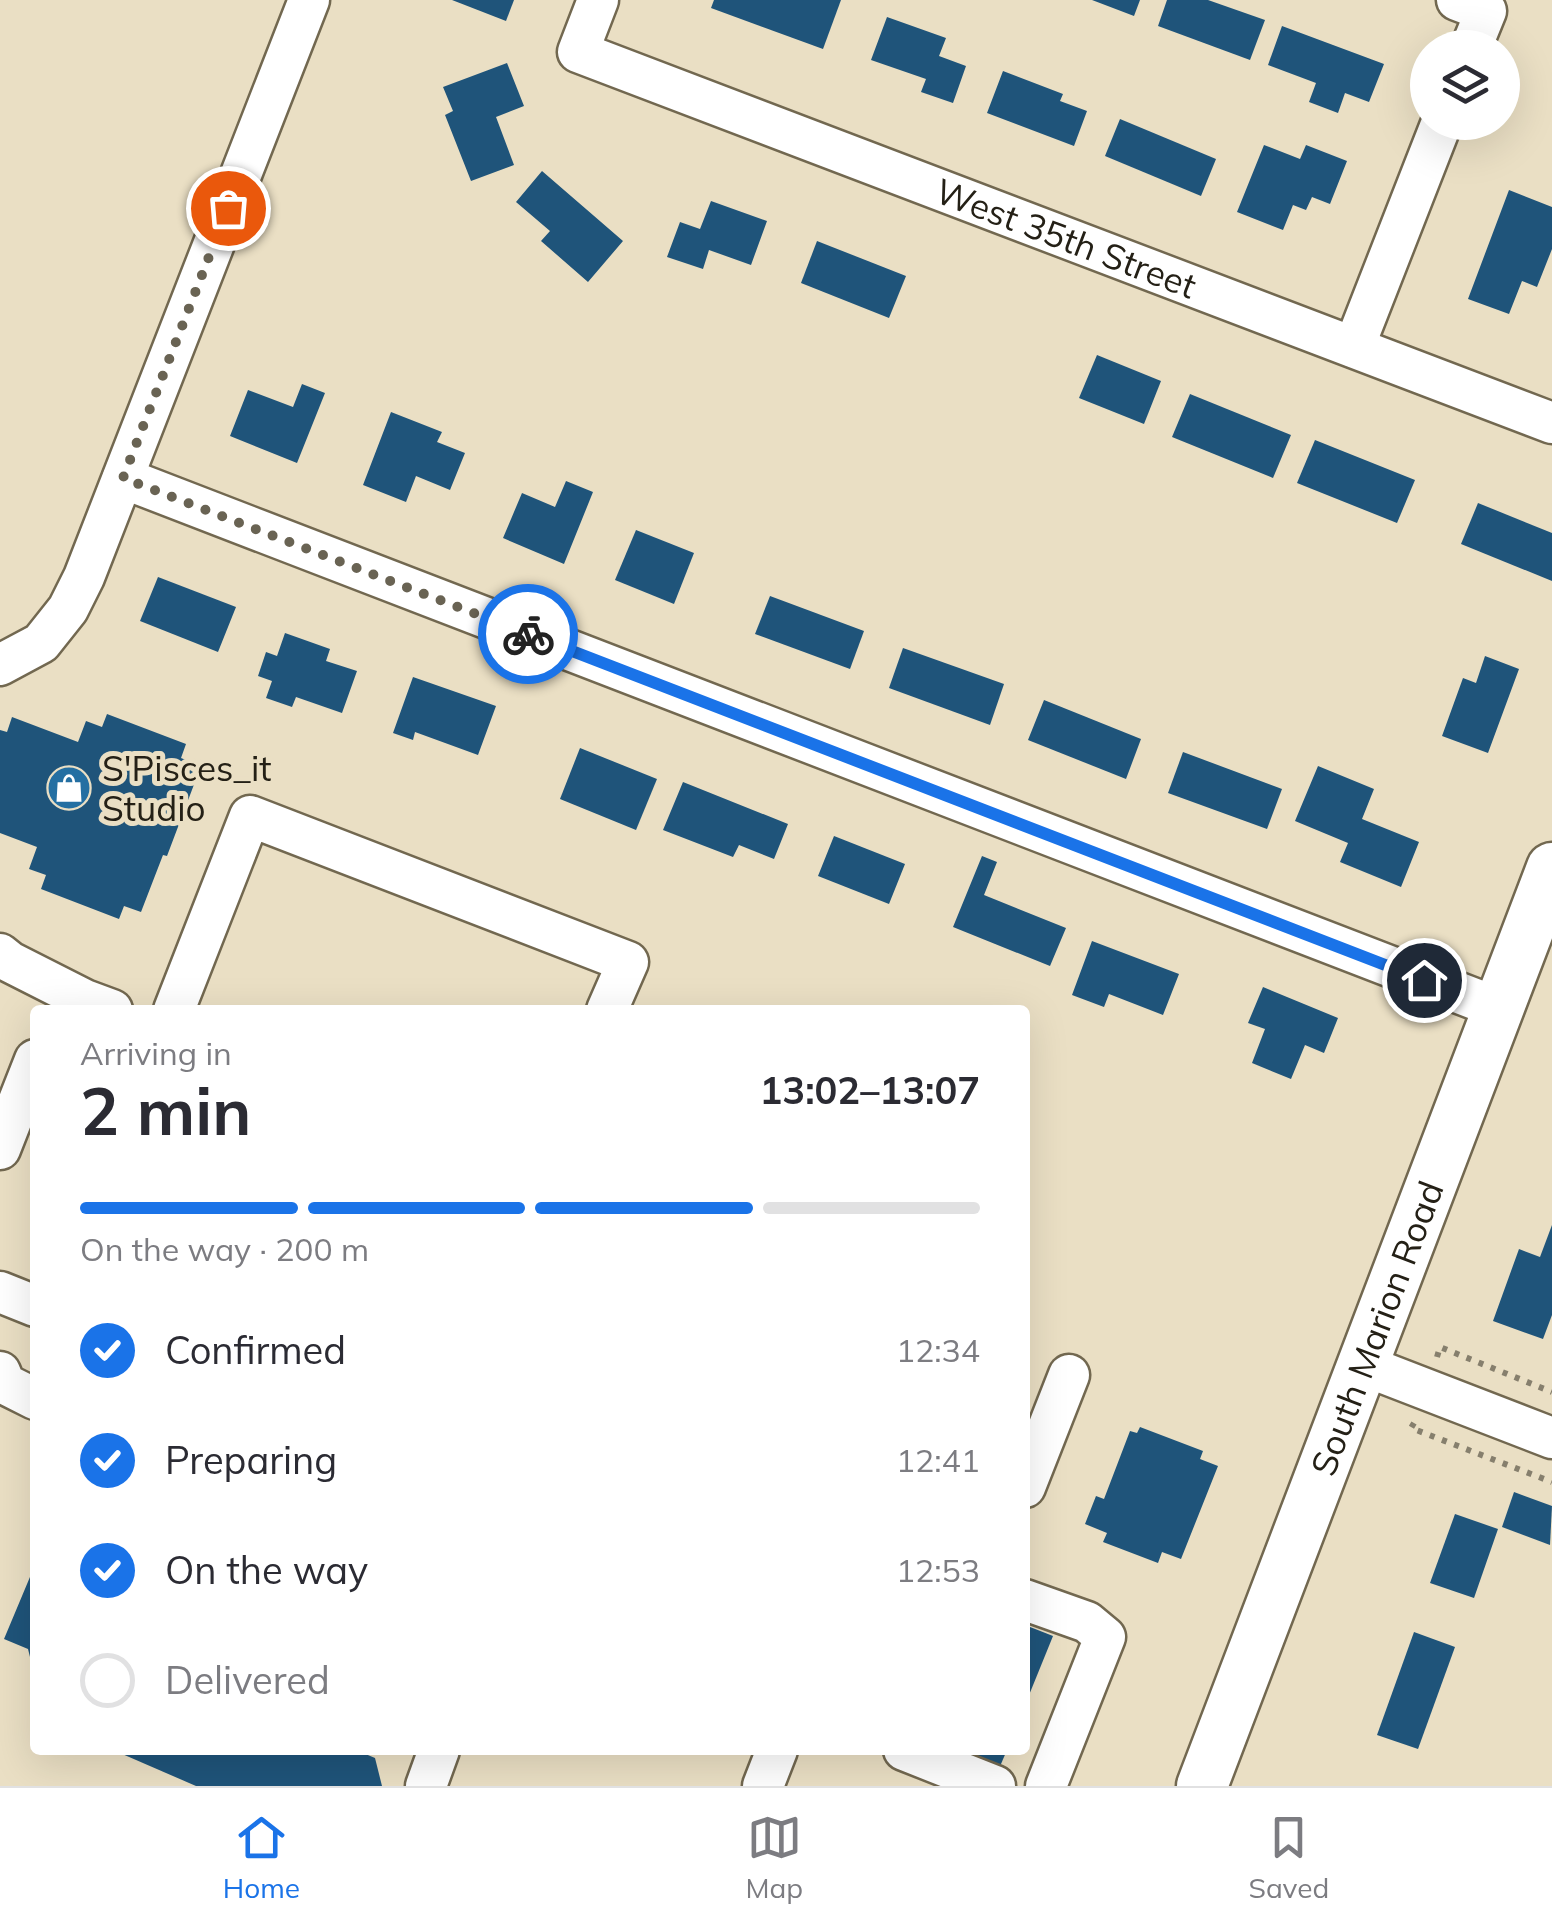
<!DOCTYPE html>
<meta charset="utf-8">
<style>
body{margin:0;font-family:Mulish,sans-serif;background:#f7f7f7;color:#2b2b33;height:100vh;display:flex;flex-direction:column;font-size:38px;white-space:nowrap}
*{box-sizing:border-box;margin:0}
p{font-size:32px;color:#7c7c81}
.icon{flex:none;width:55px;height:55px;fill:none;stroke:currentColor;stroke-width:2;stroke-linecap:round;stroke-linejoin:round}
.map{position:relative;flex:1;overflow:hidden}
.panel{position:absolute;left:30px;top:1005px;width:1000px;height:750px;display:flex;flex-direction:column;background:#fff;border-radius:10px;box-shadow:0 10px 40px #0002}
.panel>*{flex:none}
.controls{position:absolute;left:1410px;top:30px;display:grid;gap:20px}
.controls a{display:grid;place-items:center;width:110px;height:110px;border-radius:50%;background:#fff;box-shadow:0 10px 40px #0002;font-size:50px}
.pin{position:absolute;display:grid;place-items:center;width:85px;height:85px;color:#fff;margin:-42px;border:5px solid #fff;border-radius:50%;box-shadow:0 2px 10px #0007}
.courier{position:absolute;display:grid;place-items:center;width:100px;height:100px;margin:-50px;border:8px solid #1a73e8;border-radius:50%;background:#fff;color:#222;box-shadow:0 2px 12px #0007}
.summary em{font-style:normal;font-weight:700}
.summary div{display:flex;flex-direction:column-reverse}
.summary{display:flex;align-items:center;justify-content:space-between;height:170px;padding:0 50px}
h1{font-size:65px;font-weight:700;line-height:75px}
.bar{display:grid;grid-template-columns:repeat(4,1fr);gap:15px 10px;align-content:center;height:120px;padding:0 50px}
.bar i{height:12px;border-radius:8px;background:#e1e1e2}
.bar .current{background:#1a73e8}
.bar p{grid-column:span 4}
ol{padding:0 50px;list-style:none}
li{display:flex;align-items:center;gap:30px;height:110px}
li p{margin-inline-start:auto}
li .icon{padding:10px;border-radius:50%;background:#1a73e8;color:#fff;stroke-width:4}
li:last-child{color:#7c7c81}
li i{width:55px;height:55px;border:5px solid #e1e1e2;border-radius:50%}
.tabs{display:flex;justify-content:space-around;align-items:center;height:140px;border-top:2px solid #e1e1e2;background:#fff;font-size:28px;color:#7c7c81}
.tabs a{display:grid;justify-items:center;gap:5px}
.tabs .current{color:#1a73e8}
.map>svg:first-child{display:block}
.building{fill:#1f547a}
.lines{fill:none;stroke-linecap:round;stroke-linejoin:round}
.minor-casing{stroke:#726850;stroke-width:45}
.major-casing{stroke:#726850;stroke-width:55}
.path{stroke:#867f6d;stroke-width:6;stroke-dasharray:5 8;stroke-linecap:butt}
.minor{stroke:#fff;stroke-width:40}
.major{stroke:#fff;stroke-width:50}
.done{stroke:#696353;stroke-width:10;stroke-dasharray:0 18}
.route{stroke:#1a73e8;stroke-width:12}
.labels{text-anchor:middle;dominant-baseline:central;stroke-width:10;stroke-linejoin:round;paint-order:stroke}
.street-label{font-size:35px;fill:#242016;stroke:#eadfc4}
.poi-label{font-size:35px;fill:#242016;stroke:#eadfc4;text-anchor:start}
</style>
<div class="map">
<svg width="1552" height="1786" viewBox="0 0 1552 1786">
<rect width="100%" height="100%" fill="#eadfc4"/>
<g class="building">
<path d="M452 0H514L506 21Z"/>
<path d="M714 0H841L823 49 711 8Z"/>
<path d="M1092 0H1140L1134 16Z"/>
<path d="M1167 0H1208L1265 20 1250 60 1158 26Z"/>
<path d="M887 17 946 38 939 56 966 66 953 103 921 92 926 79 871 60Z"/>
<path d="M1282 26 1384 64 1369 102 1345 93 1338 113 1309 102 1316 83 1268 65Z"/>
<path d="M507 63 524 106 496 117 514 165 471 181 445 115 453 111 443 87Z"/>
<path d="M1003 71 1063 94 1060 101 1087 111 1074 146 987 113Z"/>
<path d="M1120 119 1216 159 1201 196 1105 156Z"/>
<path d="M1264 145 1300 159 1306 145 1347 161 1330 204 1312 197 1306 210 1293 205 1283 230 1237 212Z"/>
<path d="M542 171 623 241 588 282 541 241 550 231 516 202Z"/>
<path d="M1509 190 1552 207V249L1537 287 1522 281 1509 314 1468 299Z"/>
<path d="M711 201 767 221 751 265 709 250 703 269 667 257 680 222 700 229Z"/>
<path d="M817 241 906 276 889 318 801 283Z"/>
<path d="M1097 355 1161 381 1144 424 1079 398Z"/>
<path d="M302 384 325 393 297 463 230 436 248 390 293 407Z"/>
<path d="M1190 394 1291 435 1273 478 1172 437Z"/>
<path d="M391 412 442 432 437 442 465 453 450 490 416 476 406 502 363 485Z"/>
<path d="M1315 440 1415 480 1397 523 1297 483Z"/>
<path d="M566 481 593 492 564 564 503 538 522 493 555 507Z"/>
<path d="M1478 503 1552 533V581L1461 544Z"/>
<path d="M636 530 694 553 674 604 615 580Z"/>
<path d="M158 577 236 607 218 652 140 621Z"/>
<path d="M770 596 864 631 850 669 755 634Z"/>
<path d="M285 633 330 649 326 661 357 671 342 713 296 697 292 707 266 698 272 681 258 676 266 652 277 656Z"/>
<path d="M903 648 1004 684 990 725 889 688Z"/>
<path d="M1485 656 1519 669 1488 753 1442 736 1463 678 1476 683Z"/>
<path d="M413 677 496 706 478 755 415 732 413 740 393 733Z"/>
<path d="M1044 700 1141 739 1126 779 1028 740Z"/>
<path d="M107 714 186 744 181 758 201 766 167 856 163 855 141 912 124 906 119 919 41 889 46 875 29 869 37 847 0 833V730L7 732 12 717 78 742 86 721 102 727Z"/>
<path d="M580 748 657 779 636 830 560 799Z"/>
<path d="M1183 752 1282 789 1267 829 1168 793Z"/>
<path d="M1318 766 1374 789 1362 819 1419 842 1401 887 1340 862 1348 843 1295 821Z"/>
<path d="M683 782 788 824 774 859 739 845 733 857 663 830Z"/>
<path d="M834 836 905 864 889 904 818 876Z"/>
<path d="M982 856 997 862 984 895 1066 928 1050 966 953 927Z"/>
<path d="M1092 941 1179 974 1163 1015 1109 994 1104 1007 1072 995Z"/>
<path d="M1263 987 1338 1018 1324 1053 1305 1045 1291 1079 1252 1063 1265 1029 1248 1023Z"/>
<path d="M1552 1225V1315L1543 1339 1493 1321 1519 1249 1540 1257Z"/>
<path d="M1140 1427 1203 1451 1200 1459 1218 1466 1181 1559 1162 1552 1158 1563 1103 1542 1107 1533 1085 1524 1096 1496 1104 1499 1130 1431 1137 1433Z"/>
<path d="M1514 1492 1552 1506 1550 1545 1502 1527Z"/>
<path d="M1455 1514 1498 1529 1474 1598 1430 1583Z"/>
<path d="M35 1565V1673H34L28 1649 4 1639Z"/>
<path d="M1025 1625 1053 1636 1025 1705Z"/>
<path d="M1414 1632 1455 1647 1418 1749 1377 1735Z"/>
<path d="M113 1750H356L375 1758 382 1786H196Z"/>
<path d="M945 1750H1007L998 1771Z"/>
</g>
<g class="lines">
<defs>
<g id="minor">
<path id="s1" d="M598 0 578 52 1552 423"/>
<path d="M1457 0 1486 11 1471 48"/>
<path d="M1354 347 1442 122"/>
<path d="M123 478 1498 1008"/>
<path d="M0 665 41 643 68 609 84 577 309 0"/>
<path d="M0 954 10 962 85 1000 112 1010"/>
<path d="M174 1010 250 816 628 962 607 1010"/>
<path d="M0 1149 35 1060"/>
<path d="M0 1292 35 1306"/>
<path d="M1363 1365 1552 1438"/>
<path d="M0 1372 5 1384 35 1399"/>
<path d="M1025 1487 1069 1375"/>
<path d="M1025 1600 1087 1622 1105 1637 1046 1786"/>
<path d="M904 1750 995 1786"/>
<path d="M426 1786 439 1750"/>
<path d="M763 1786 777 1750"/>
</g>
<g id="major">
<path id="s2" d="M1202 1786 1552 868"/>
</g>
</defs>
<use href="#minor" class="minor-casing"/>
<use href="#major" class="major-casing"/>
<g class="path">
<path d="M1437 1357 1440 1347 1552 1392"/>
<path d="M1414 1423 1411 1428 1552 1482"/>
</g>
<use href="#minor" class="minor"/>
<use href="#major" class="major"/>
</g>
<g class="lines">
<path class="done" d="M228 208 123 478 528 634"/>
<path class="route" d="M528 634 1424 980"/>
</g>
<defs>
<symbol id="shop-disc" viewBox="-11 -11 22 22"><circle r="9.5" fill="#246fa2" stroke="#eadfc4"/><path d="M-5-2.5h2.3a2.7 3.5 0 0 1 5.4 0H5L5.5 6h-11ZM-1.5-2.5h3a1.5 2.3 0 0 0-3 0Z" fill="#fff"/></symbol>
</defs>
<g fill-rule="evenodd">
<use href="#shop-disc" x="44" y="763" width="50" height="50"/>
</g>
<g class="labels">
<g class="street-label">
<text stroke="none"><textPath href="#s1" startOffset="578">West 35th Street</textPath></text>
<text stroke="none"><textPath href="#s2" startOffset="490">South Marion Road</textPath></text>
</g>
<g class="poi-label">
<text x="102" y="768">S'Pisces_it<tspan x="102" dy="40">Studio</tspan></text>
</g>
</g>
</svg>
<div class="controls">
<a><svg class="icon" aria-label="layers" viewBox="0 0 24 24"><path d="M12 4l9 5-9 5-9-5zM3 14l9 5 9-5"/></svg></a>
</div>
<div class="pin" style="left:228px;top:208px;background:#ea580c"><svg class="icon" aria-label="bag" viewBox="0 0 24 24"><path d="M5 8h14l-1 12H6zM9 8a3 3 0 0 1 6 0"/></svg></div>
<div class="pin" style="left:1424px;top:980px;background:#1f2937"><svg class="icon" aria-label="home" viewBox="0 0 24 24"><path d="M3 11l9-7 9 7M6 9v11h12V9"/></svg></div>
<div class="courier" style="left:528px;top:634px"><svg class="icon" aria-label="bike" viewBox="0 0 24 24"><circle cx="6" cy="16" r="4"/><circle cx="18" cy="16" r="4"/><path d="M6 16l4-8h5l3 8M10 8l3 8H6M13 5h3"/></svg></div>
<section class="panel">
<div class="summary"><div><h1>2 min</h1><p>Arriving in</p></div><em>13:02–13:07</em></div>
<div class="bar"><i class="current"></i><i class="current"></i><i class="current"></i><i></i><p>On the way · 200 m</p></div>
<ol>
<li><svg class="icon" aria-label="check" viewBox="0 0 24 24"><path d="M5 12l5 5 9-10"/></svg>Confirmed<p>12:34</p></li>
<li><svg class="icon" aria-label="check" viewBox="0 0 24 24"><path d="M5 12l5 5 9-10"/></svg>Preparing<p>12:41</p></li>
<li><svg class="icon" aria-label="check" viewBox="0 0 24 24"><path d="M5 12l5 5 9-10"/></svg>On the way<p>12:53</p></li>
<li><i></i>Delivered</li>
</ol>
</section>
</div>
<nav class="tabs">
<a class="current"><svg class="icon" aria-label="home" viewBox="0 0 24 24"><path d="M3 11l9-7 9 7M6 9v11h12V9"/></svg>Home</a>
<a><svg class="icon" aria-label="map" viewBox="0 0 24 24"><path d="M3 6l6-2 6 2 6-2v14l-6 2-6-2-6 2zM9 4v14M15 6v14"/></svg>Map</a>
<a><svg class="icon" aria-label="saved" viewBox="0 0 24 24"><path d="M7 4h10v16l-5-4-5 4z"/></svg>Saved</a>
</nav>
